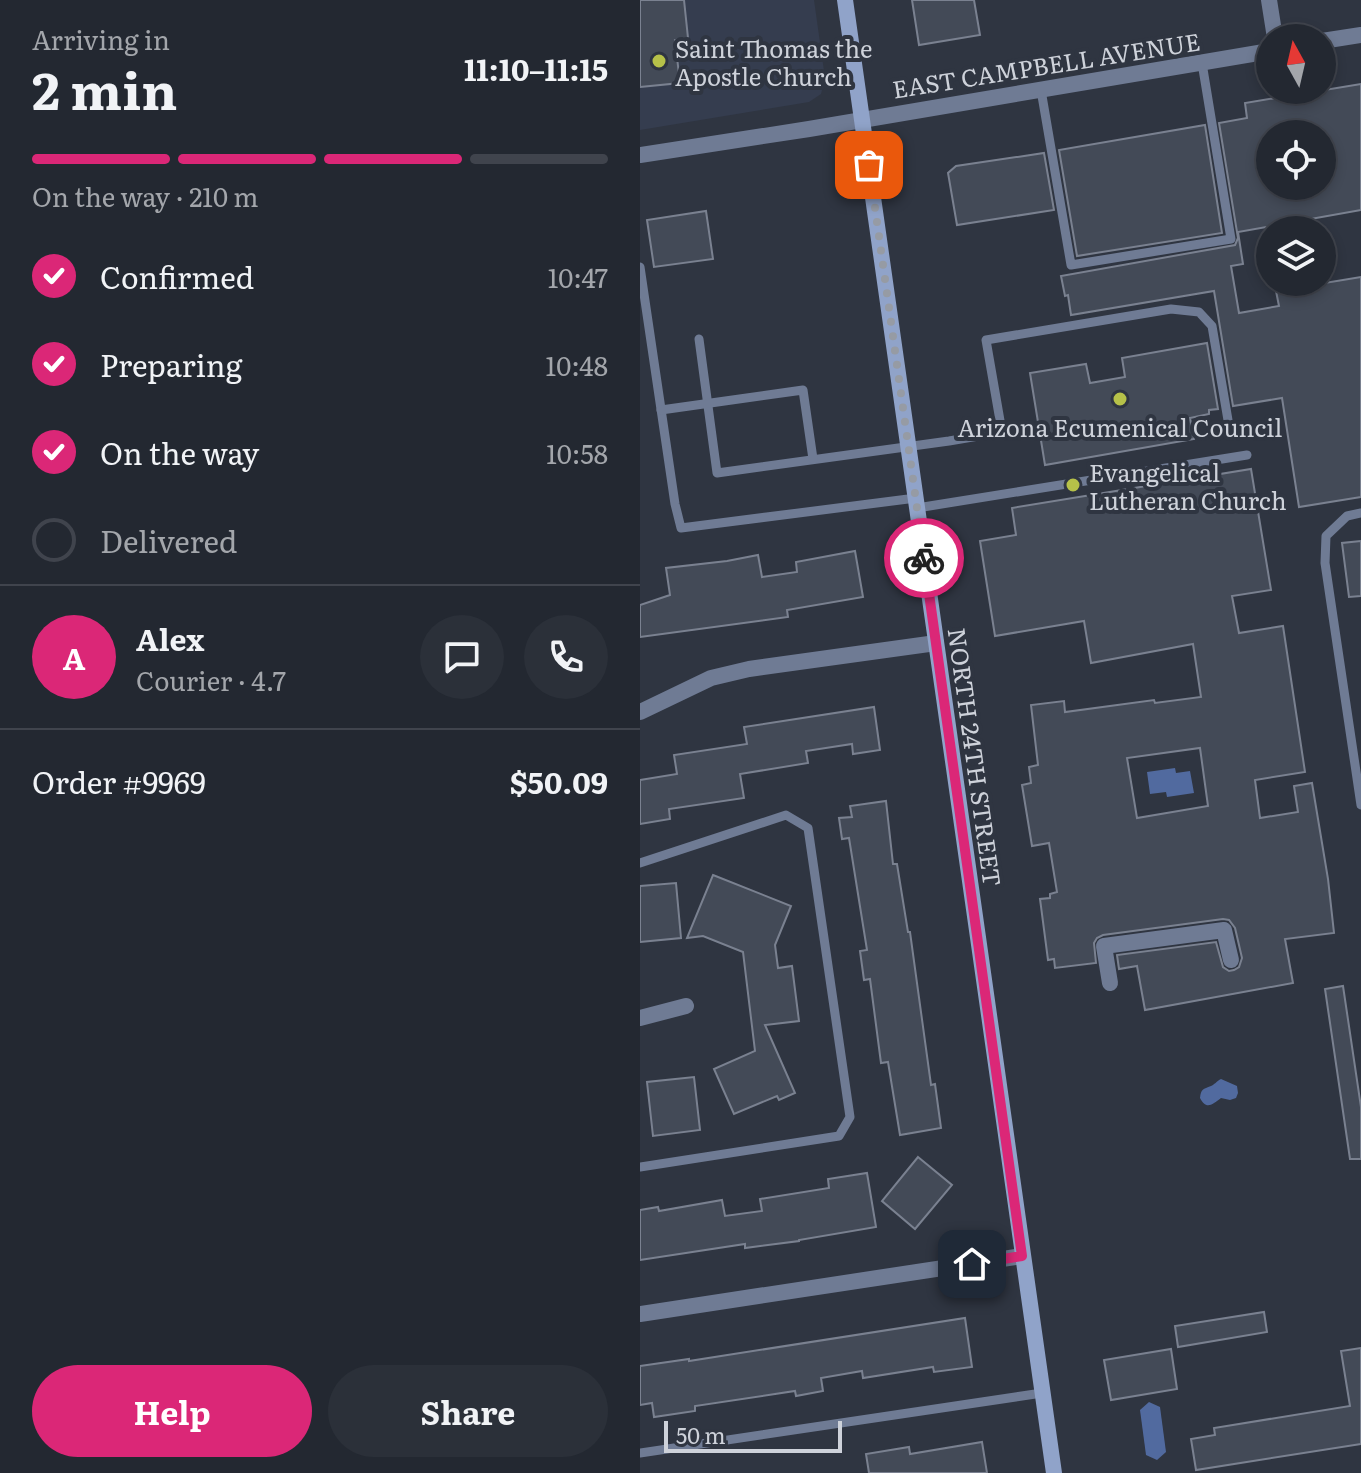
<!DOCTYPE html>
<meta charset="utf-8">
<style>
body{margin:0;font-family:Literata,serif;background:#2b3039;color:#f1f3f6;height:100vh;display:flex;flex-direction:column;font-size:30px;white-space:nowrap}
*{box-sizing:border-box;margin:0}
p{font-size:26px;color:#a3a6ab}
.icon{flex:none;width:44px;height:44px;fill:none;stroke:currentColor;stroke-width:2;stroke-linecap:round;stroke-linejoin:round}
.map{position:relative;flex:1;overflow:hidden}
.sheet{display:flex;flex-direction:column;background:#232831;width:640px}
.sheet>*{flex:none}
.needle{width:52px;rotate:352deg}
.buttons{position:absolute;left:616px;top:24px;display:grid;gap:16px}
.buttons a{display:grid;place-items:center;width:80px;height:80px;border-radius:50%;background:#232831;box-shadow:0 4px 12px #0003,0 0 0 2px #40444d;font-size:40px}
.scale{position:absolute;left:24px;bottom:20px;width:178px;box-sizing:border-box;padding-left:8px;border:4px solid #ced2da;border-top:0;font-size:22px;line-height:28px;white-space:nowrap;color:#ced2da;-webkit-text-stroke:6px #2f3541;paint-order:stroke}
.pin{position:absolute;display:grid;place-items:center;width:68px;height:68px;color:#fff;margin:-34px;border-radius:16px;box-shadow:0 4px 12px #0006}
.courier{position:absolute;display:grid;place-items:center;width:80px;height:80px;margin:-40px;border:6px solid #db2777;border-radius:50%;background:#fff;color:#222;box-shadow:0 2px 10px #0007}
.headline em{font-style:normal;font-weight:700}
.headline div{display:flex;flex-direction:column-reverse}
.headline{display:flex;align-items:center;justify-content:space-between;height:136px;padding:0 32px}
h1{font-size:52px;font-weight:700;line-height:60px}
.bar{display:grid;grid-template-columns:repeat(4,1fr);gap:12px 8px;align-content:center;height:96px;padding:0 32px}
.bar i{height:10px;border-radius:6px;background:#40444d}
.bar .on{background:#db2777}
.bar p{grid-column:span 4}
.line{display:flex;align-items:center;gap:20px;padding:0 32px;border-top:2px solid #40444d}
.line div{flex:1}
.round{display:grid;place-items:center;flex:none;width:84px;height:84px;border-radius:42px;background:#2b3039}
ol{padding:0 32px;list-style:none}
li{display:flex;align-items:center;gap:24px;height:88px}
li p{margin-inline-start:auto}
li .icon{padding:8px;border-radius:50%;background:#db2777;color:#fff;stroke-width:4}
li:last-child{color:#a3a6ab}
li i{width:44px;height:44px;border:4px solid #40444d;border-radius:50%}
.cta{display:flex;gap:16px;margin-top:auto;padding:16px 32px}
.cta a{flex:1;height:92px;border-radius:48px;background:#db2777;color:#fff;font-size:32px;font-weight:700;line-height:92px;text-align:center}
.cta a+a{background:#2b3039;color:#f1f3f6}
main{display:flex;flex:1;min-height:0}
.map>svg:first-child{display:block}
.built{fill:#353d4f}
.water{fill:#516a9f}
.building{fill:#434a57;stroke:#7a8190;stroke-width:2;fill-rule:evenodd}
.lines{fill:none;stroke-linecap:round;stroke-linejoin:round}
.service{stroke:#6f7b94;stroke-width:9}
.minor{stroke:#6f7b94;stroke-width:16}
.tertiary{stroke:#6f7b94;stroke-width:16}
.secondary{stroke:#90a3c9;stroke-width:16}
.done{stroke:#969ba4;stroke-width:8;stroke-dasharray:0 14.4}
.route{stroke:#db2777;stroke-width:10}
.poi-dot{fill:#b6c149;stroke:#2f3541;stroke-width:3}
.labels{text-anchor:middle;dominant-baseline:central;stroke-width:8;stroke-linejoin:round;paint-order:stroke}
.poi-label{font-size:24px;fill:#ced2da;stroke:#2f3541;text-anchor:start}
.street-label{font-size:24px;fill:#ced2da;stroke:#2f3541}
</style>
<main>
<section class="sheet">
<div class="headline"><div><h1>2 min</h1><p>Arriving in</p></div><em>11:10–11:15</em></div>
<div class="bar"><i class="on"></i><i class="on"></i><i class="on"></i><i></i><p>On the way · 210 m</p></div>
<ol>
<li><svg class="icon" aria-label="check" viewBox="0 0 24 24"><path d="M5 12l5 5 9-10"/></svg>Confirmed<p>10:47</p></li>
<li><svg class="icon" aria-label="check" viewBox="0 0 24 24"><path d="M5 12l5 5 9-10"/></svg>Preparing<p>10:48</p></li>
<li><svg class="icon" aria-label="check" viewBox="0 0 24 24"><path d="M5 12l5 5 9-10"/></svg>On the way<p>10:58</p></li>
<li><i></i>Delivered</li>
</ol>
<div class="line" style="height:144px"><b class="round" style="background:#db2777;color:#fff">A</b><div><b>Alex</b><p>Courier · 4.7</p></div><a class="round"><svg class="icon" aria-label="chat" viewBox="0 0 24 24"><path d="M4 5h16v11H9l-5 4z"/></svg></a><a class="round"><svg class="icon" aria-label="phone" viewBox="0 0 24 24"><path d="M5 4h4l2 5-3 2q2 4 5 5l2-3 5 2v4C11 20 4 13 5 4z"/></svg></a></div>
<div class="line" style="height:104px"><div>Order #9969</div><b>$50.09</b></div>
<div class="cta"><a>Help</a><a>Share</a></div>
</section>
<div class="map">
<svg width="721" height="1473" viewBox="0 0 721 1473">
<rect width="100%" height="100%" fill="#2f3541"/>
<path class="built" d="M0 0H174L185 78 181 94 169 102 0 130Z"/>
<g class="water">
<path d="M535 768 536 773 550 771 554 793 527 797 526 792 510 794 507 772Z"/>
<path d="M581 1079 597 1086 598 1093 596 1098 590 1100 581 1098C572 1105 566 1110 560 1098 561 1089 563 1089 571 1086 574 1085 577 1081 581 1079Z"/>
<path d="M509 1402 520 1407 526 1452 517 1460 506 1455 500 1410Z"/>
</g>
<g class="building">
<path d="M0 0H44L48 38 35 40 40 83 0 87Z"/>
<path d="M272 0H334L340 35 279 45Z"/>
<path d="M721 84V210L598 232 603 264 591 266 599 313 639 306 636 291 721 277V497L659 507 642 398 593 406 574 291 431 315 428 295 425 296 421 276 595 245 598 238 579 123 607 118 605 103ZM630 134H682V186H630Z"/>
<path d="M565 125 582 233 437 256 419 150Z"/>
<path d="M404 153 414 210 317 225 308 173 316 166Z"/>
<path d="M66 211 73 259 14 267 7 220Z"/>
<path d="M567 343 578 409 569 410V414L550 418 554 439 405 465 390 373 446 364 450 383 485 377 482 358Z"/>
<path d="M611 469 631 590 592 596 599 633 643 626 665 772 615 780 620 818 658 812 654 786 672 783 688 879 694 933 645 939 653 983 505 1010 497 966 479 969 477 955 576 942 583 967 589 971 594 970 599 967 602 958 595 928 589 920 583 919 463 935 457 938 454 943 456 963 415 968 414 959 408 960 400 899 410 898V894L417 892 409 843 392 846 382 785 391 783 389 767 398 765 391 705 424 701 425 712 514 700 515 703 561 697 553 644 451 663 444 621 355 636 340 541 376 535 372 508ZM560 748 568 806 497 818 487 758Z"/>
<path d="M721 541V596L709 597 702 543Z"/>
<path d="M215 551 223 597 147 610 148 617 0 637V605L30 595 26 568 87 561 118 555 122 577 157 572 156 562Z"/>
<path d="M234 707 240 750 213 754 212 744 166 751 168 763 100 774 104 798 29 809 30 819 0 824V780L37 774 34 755 107 744 104 727Z"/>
<path d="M246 801 253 864H257L268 932H270L291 1085 295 1084 301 1128 260 1135 248 1062 241 1063 230 979 224 980 220 951 227 950 209 838 202 839 199 818 212 817 210 806Z"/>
<path d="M73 875 151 906 135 945 138 968 152 966 159 1021 125 1025 155 1093 139 1100 137 1096 94 1114 74 1069 115 1051 103 952 63 936 47 938Z"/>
<path d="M36 883 41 938 0 942V886Z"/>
<path d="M703 986 721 1107V1159H710L685 989Z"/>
<path d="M54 1077 60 1130 13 1136 7 1082Z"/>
<path d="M278 1157 312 1185 275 1229 242 1201Z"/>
<path d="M227 1173 236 1227 159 1240V1241L105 1248V1244L0 1260V1210L18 1207 19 1211 82 1200 85 1216 122 1211 120 1199 189 1188 188 1179Z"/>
<path d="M624 1312 627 1332 538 1347 535 1326Z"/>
<path d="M325 1318 332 1367 294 1372 293 1367 223 1378 222 1371 181 1378 183 1391 156 1396 155 1391 55 1406V1411L14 1417 12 1403 0 1405V1366L49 1359V1361Z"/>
<path d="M721 1348V1444L556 1470 551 1439 575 1435 574 1428 710 1406 701 1351Z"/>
<path d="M531 1349 537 1389 471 1400 464 1360Z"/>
<path d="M342 1442 347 1473H229L226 1454 269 1447 270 1454Z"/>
</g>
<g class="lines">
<g class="service">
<path d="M401 90 431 265 591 239 562 63"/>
<path d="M0 267 35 504 41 528 276 498"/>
<path d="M59 339 77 473 309 441 362 432 346 340 531 309 559 312 572 326 589 426"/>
<path d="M21 410 163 390 173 459"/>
<path d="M277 508 607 455"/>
<path d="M721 513 707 516 686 536 685 563 721 805"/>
<path d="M0 863 146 815 168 828 210 1117 199 1136 0 1167"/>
<path d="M0 1453 402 1393"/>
</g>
<g class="minor">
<path d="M629 0 635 38"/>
<path d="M0 712 71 678 109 669 296 643"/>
<path d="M470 983 464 946 584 930 591 960"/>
<path d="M0 1018 46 1006"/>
<path d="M0 1314 382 1256"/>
</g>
<g class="tertiary">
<path d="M682 41 721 35"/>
<path d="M0 155 169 129 630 51"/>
</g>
<path class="secondary" d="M205 0 414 1473"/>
</g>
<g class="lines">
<path class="done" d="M229 165 284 558"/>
<path class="route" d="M284 558 382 1256 332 1264"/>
</g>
<g class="poi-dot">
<circle cx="19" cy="61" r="8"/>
<circle cx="480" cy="399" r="8"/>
<circle cx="433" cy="485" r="8"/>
</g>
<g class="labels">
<g class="poi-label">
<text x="35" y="47">Saint Thomas the<tspan x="35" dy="28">Apostle Church</tspan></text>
<text x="480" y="426" text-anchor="middle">Arizona Ecumenical Council</text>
<text x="449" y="471">Evangelical<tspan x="449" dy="28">Lutheran Church</tspan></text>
</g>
<g class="street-label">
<text transform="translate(406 64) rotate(-9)">EAST CAMPBELL AVENUE</text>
<text transform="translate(336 757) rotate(82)">NORTH 24TH STREET</text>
</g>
</g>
</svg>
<div class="buttons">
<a><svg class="needle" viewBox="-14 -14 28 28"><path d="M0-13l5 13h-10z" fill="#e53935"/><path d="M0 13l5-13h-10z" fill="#a3a6ab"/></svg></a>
<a><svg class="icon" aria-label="locate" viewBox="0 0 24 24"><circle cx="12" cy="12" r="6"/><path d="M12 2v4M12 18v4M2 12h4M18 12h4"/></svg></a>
<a><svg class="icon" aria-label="layers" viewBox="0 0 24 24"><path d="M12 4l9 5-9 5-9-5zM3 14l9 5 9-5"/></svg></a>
</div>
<div class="scale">50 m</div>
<div class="pin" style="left:229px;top:165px;background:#ea580c"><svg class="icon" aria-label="bag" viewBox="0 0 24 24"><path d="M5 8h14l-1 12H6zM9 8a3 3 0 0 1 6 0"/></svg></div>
<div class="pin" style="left:332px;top:1264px;background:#1f2937"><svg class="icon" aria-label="home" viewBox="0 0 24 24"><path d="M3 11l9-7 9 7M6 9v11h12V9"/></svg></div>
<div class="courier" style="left:284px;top:558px"><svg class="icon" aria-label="bike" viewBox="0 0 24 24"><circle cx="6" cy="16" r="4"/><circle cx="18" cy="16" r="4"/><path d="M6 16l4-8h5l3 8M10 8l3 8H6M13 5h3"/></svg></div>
</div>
</main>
